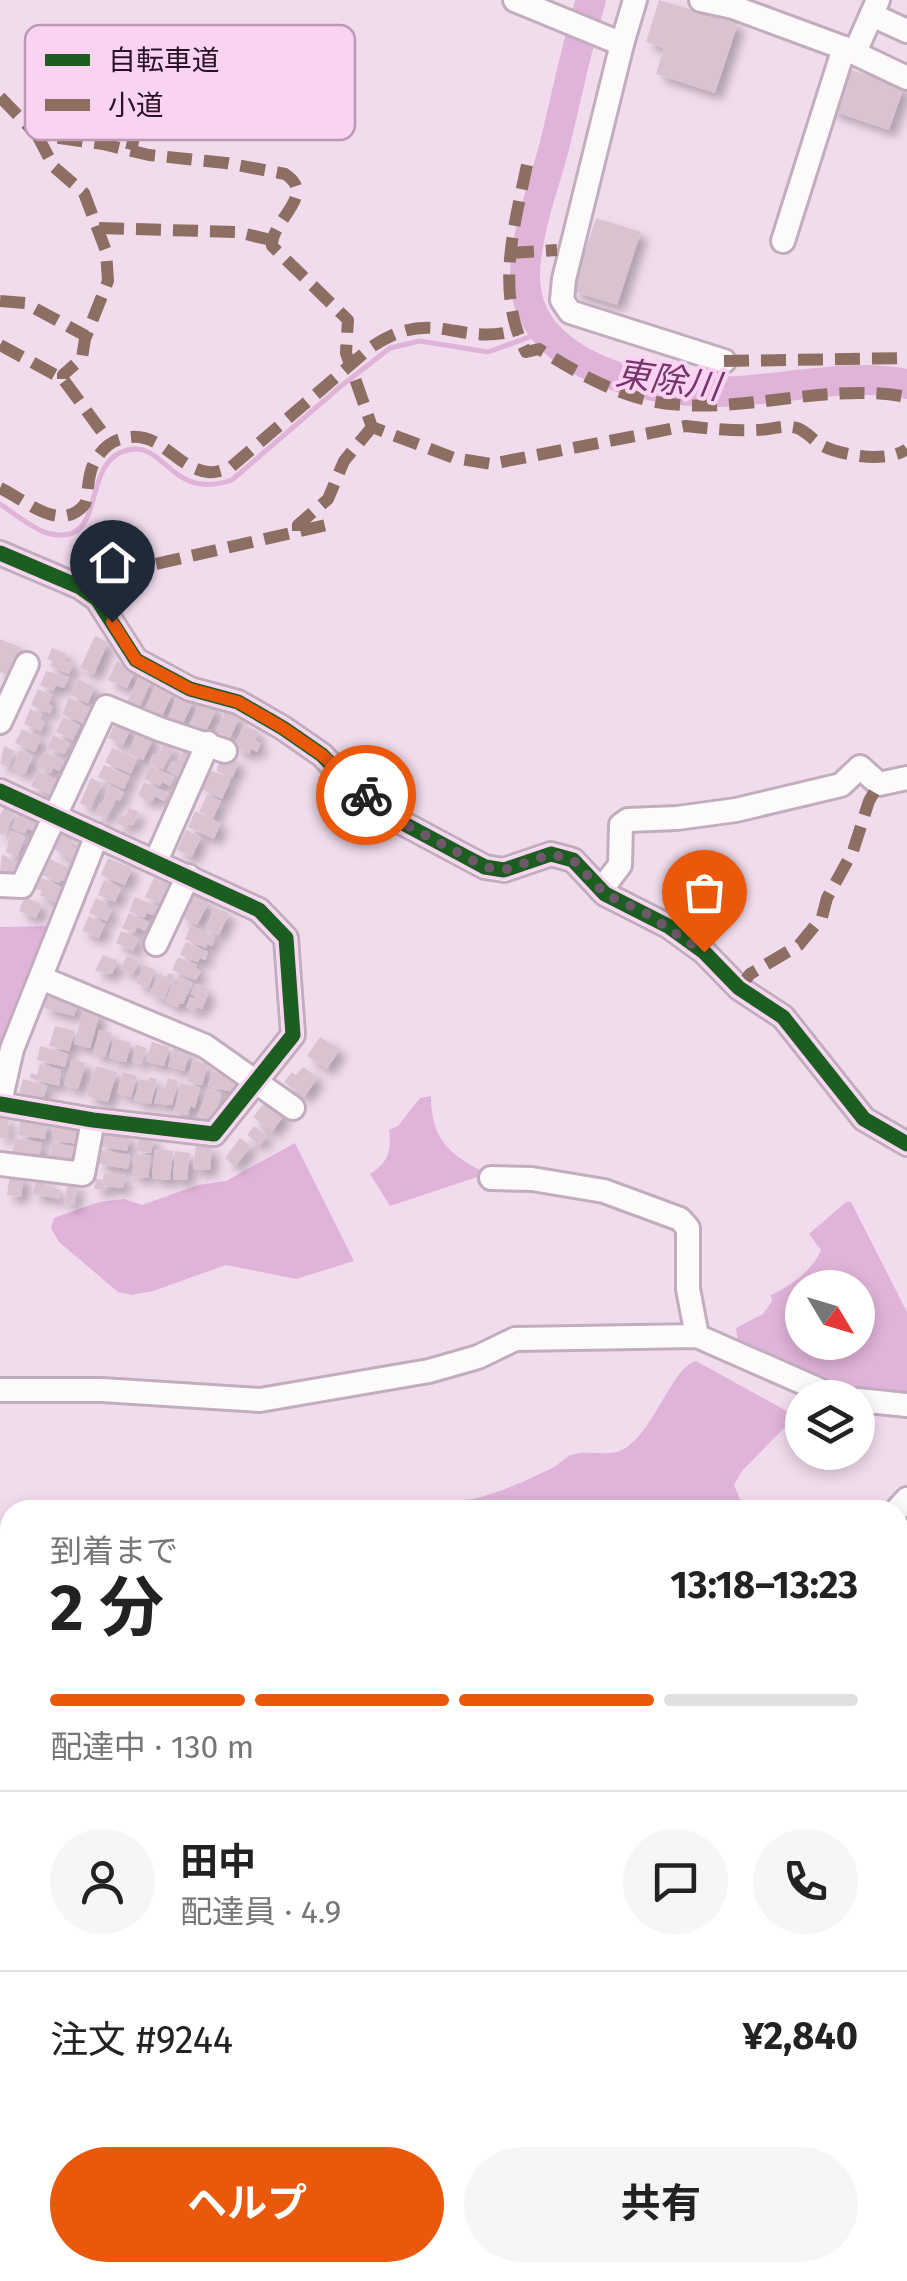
<!DOCTYPE html>
<html lang="ja">
<meta charset="utf-8">
<style>
body{margin:0;font-family:"Fira Sans","Noto Sans JP",sans-serif;background:#f6f6f6;color:#222;height:100vh;display:flex;flex-direction:column;font-size:38px;white-space:nowrap}
*{box-sizing:border-box;margin:0}
p{font-size:32px;color:#767676}
.icon{flex:none;width:55px;height:55px;fill:none;stroke:currentColor;stroke-width:2;stroke-linecap:round;stroke-linejoin:round}
.map{position:relative;flex:1;overflow:hidden}
.details{position:absolute;left:0px;top:1500px;width:908px;height:782px;display:flex;flex-direction:column;background:#fff;border-radius:30px 30px 0 0;box-shadow:0 5px 15px #0003}
.details>*{flex:none}
.needle{width:65px;rotate:128deg}
.buttons{position:absolute;left:785px;top:1270px;display:grid;gap:20px}
.buttons a{display:grid;place-items:center;width:90px;height:90px;border-radius:50%;background:#fff;box-shadow:0 5px 15px #0003;font-size:50px}
.pin{position:absolute;display:grid;place-items:center;width:85px;height:85px;color:#fff;margin:-102px -42px;border-radius:50% 50% 50% 0;rotate:-45deg;box-shadow:0 0 10px #0007}
.pin .icon{rotate:45deg}
.courier{position:absolute;display:grid;place-items:center;width:100px;height:100px;margin:-50px;border:8px solid #ea580c;border-radius:50%;background:#fff;color:#222;box-shadow:0 2px 12px #0007}
.overview em{font-style:normal;font-weight:700}
.overview div{display:flex;flex-direction:column-reverse}
.overview{display:flex;align-items:center;justify-content:space-between;height:170px;padding:0 50px}
h1{font-size:65px;font-weight:700;line-height:75px}
.bar{display:grid;grid-template-columns:repeat(4,1fr);gap:15px 10px;align-content:center;height:120px;padding:0 50px}
.bar i{height:12px;border-radius:8px;background:#e0e0e0}
.bar .current{background:#ea580c}
.bar p{grid-column:span 4}
.line{display:flex;align-items:center;gap:25px;padding:0 50px;border-top:2px solid #e0e0e0}
.line div{flex:1}
.round{display:grid;place-items:center;flex:none;width:105px;height:105px;border-radius:52px;background:#f6f6f6}
.action{display:flex;gap:20px;margin-top:auto;padding:20px 50px}
.action a{flex:1;height:115px;border-radius:60px;background:#ea580c;color:#fff;font-size:40px;font-weight:700;line-height:115px;text-align:center}
.action a+a{background:#f6f6f6;color:#222}
.map>svg:first-child{display:block}
.water{fill:#e0b3d8;fill-rule:evenodd}
.lines{fill:none;stroke-linecap:round;stroke-linejoin:round}
.stream{stroke:#e0b3d8;stroke-width:5}
.river{stroke:#e0b3d8;stroke-width:30}
.building{fill:#dac3d1;filter:url(#shadow)}
.minor-casing{stroke:#c2adbe;stroke-width:28}
.highway-casing{stroke:#c2adbe;stroke-width:40}
.minor{stroke:#fdfafc;stroke-width:22}
.highway{stroke:#fdfafc;stroke-width:35}
.quiet{stroke:#8d6e63;stroke-width:12;stroke-dasharray:25 12;stroke-linecap:butt}
.cycleway-casing{stroke:#fad3f2;stroke-width:21}
.cycleway{stroke:#1b5e20;stroke-width:15}
.done{stroke:#6e596b;stroke-width:10;stroke-dasharray:0 18}
.route{stroke:#ea580c;stroke-width:12}
.labels{text-anchor:middle;dominant-baseline:central;stroke-width:8;stroke-linejoin:round;paint-order:stroke}
.water-label{font-size:35px;font-style:italic;fill:#76366d;stroke:#fad3f2}
.key{fill:#fad3f2;stroke:#bb99b4;stroke-width:2.5}
.key-label{font-size:28px;fill:#281225}
</style>
<div class="map">
<svg width="907" height="2281" viewBox="0 0 907 2281">
<defs>
<filter id="shadow"><feDropShadow dx="7" dy="7" stdDeviation="5" flood-color="#0004"/></filter>
</defs>
<rect width="100%" height="100%" fill="#f1dced"/>
<g class="water">
<path d="M50 926 3 1048 0 1047V927Z"/>
<path d="M431 1096C431 1137 447 1153 482 1171L483 1175 390 1206 370 1174C388 1163 392 1151 389 1130L398 1126 420 1098Z"/>
<path d="M295 1143 354 1261 296 1279 226 1265 153 1291 131 1295 118 1292 59 1242 51 1228 54 1218 99 1202 124 1199 142 1205 198 1185 226 1181Z"/>
<path d="M846 1202H851L907 1312V1397L860 1391 823 1376 821 1380 738 1341 736 1328 763 1314 772 1301 771 1295C788 1288 813 1270 821 1250L809 1234ZM802 1288H858V1342H802Z"/>
<path d="M696 1361 792 1414V1420L742 1471 734 1485 742 1504 735 1510 720 1504 708 1510H427L434 1502C447 1500 460 1501 473 1499 499 1493 528 1480 552 1468 559 1465 564 1458 571 1455 587 1449 608 1458 624 1449 655 1431 671 1368 696 1361Z"/>
</g>
<g class="lines">
<path class="stream" d="M0 504C14 513 31 528 47 533 110 550 78 461 128 450 166 441 170 501 232 480L341 386 390 348 420 341 488 352 543 332"/>
<path class="river" d="M591 0C576 48 566 99 554 148 543 188 526 232 525 274 523 365 646 393 718 392 781 391 844 372 907 384"/>
</g>
<g class="building">
<path d="M659 0 738 23 715 93 656 74 664 48 646 42Z"/>
<path d="M843 67 904 87 889 130 829 110Z"/>
<path d="M596 218 641 232 617 305 572 291Z"/>
<path d="M95 636 108 642 94 674 80 668Z"/>
<path d="M0 639 20 647 12 677 0 672Z"/>
<path d="M52 648 67 654 64 660 74 664 69 674 50 666 53 661 47 659Z"/>
<path d="M117 661 136 670 127 688 108 680Z"/>
<path d="M46 671 69 677 64 688 56 685 53 691 40 685Z"/>
<path d="M140 674 152 679 139 708 127 702Z"/>
<path d="M78 679 95 687 88 703 70 695Z"/>
<path d="M156 684 173 692 161 718 144 710Z"/>
<path d="M38 689 52 695 48 704 53 706 50 714 31 705Z"/>
<path d="M178 693 194 700 182 725 168 718Z"/>
<path d="M69 698 92 709 85 724 62 714Z"/>
<path d="M200 701 217 708 206 731 190 724Z"/>
<path d="M30 709 42 714 39 719 45 722 41 731 24 724Z"/>
<path d="M226 710 240 716 230 738 216 732Z"/>
<path d="M63 717 80 725 73 740 56 732Z"/>
<path d="M117 719 132 726 123 745 108 738Z"/>
<path d="M244 725 259 732 255 740 261 743 257 752 251 749 249 754 234 747Z"/>
<path d="M22 729 41 738 35 752 15 743Z"/>
<path d="M139 730 154 737 143 760 128 753Z"/>
<path d="M53 735 70 743 65 754 47 749Z"/>
<path d="M165 742 174 746 163 769 149 763 153 754 158 756Z"/>
<path d="M186 744 197 749 184 778 167 770 172 761 177 763Z"/>
<path d="M4 746 15 751 8 767 0 764Z"/>
<path d="M112 748 137 759 131 774 105 762Z"/>
<path d="M20 750 33 756 25 774 12 768Z"/>
<path d="M44 752 64 761 59 771 53 768 51 773 37 767Z"/>
<path d="M221 754 239 762 232 778 217 771Z"/>
<path d="M104 765 130 776 124 789 98 777Z"/>
<path d="M150 766 174 777 170 786 162 782 160 786 144 779Z"/>
<path d="M210 770 231 779 222 799 201 789Z"/>
<path d="M38 771 60 781 53 796 31 786Z"/>
<path d="M91 778 102 783 90 808 80 803Z"/>
<path d="M144 782 168 793 164 801 155 796 152 802 138 796Z"/>
<path d="M108 784 124 792 120 801 116 799 106 819 95 814 100 803 103 804Z"/>
<path d="M207 795 221 801 213 818 199 812Z"/>
<path d="M4 808 14 813 3 836 0 834V815Z"/>
<path d="M129 808 139 812 133 825 128 823 126 828 116 823 120 815 125 817Z"/>
<path d="M195 811 221 823 214 839 188 827Z"/>
<path d="M19 812 42 821 37 833 27 828 25 833 12 828Z"/>
<path d="M186 830 201 837 192 857 177 850Z"/>
<path d="M11 831 25 837 17 857 6 852Z"/>
<path d="M61 834 73 840 70 846 80 851 75 861 54 849Z"/>
<path d="M2 854 21 866 16 877 0 872Z"/>
<path d="M108 858 132 868 125 885 101 875Z"/>
<path d="M50 859 73 870 67 882 61 880 59 883 42 875Z"/>
<path d="M42 878 66 889 60 905 40 895 42 891 36 889Z"/>
<path d="M154 878 173 886 164 905 145 897Z"/>
<path d="M104 880 121 888 115 902 98 895Z"/>
<path d="M191 894 209 902 197 925 183 918 182 914Z"/>
<path d="M25 897 42 904 36 918 19 911Z"/>
<path d="M135 897 157 907 153 915 147 913 144 918 129 911Z"/>
<path d="M96 898 106 903 105 907 112 910 107 921 89 913Z"/>
<path d="M215 907 229 913 219 935 205 929Z"/>
<path d="M129 913 149 922 145 931 137 927 134 933 122 928Z"/>
<path d="M89 916 105 924 99 938 82 931Z"/>
<path d="M191 926 215 937 212 946 207 944 206 948 185 939Z"/>
<path d="M121 931 139 939 133 951 116 943Z"/>
<path d="M186 942 208 952 205 960 200 958 198 962 180 955Z"/>
<path d="M103 955 118 961 112 974 95 971Z"/>
<path d="M127 956 139 961 133 974 121 968Z"/>
<path d="M178 957 197 965 195 968 201 971 196 980 172 970Z"/>
<path d="M144 965 155 970 148 988 136 983Z"/>
<path d="M169 973 175 975 164 999 150 993 158 974 166 977Z"/>
<path d="M182 978 192 983 183 1004 180 1003 178 1007 165 1001 173 983 179 986Z"/>
<path d="M196 984 207 988 205 993 208 994 202 1009 197 1007 195 1011 186 1007 190 997 194 999 196 996 191 994Z"/>
<path d="M47 994 78 1002 74 1016 44 1008Z"/>
<path d="M84 1008 100 1013 90 1048 74 1044Z"/>
<path d="M55 1026 75 1031 69 1051 49 1046Z"/>
<path d="M99 1030 112 1033 105 1057 93 1054Z"/>
<path d="M320 1037 340 1049 327 1069 307 1056Z"/>
<path d="M114 1038 131 1043 126 1062 109 1058Z"/>
<path d="M152 1042 169 1047 164 1066 146 1061Z"/>
<path d="M136 1045 146 1048 141 1064 132 1062Z"/>
<path d="M40 1046 68 1054 65 1067 37 1060Z"/>
<path d="M174 1047 190 1052 184 1071 168 1066Z"/>
<path d="M72 1059 86 1063 78 1089 64 1085Z"/>
<path d="M193 1060 208 1064 202 1085 187 1081Z"/>
<path d="M40 1064 61 1070 59 1086 30 1078 31 1073 37 1075Z"/>
<path d="M96 1066 117 1072 108 1102 87 1096Z"/>
<path d="M303 1067 318 1078 304 1097 284 1082 292 1072 296 1075Z"/>
<path d="M212 1071 237 1078 233 1092 208 1086Z"/>
<path d="M123 1072 137 1076 131 1097 117 1093Z"/>
<path d="M149 1077 157 1079 151 1104 134 1100 140 1079 148 1081Z"/>
<path d="M168 1078 178 1081 172 1105 154 1103 159 1087 165 1089Z"/>
<path d="M23 1079 47 1086 43 1099 19 1093Z"/>
<path d="M181 1083 200 1088 195 1108 190 1106 188 1115 174 1111Z"/>
<path d="M208 1089 221 1093 216 1120 198 1115Z"/>
<path d="M267 1100 285 1114 272 1132 253 1117Z"/>
<path d="M0 1116 9 1118 6 1139 0 1138Z"/>
<path d="M21 1117 48 1122 45 1139 18 1135Z"/>
<path d="M54 1124 79 1128 77 1144 52 1140Z"/>
<path d="M254 1126 267 1136 260 1145 247 1135Z"/>
<path d="M102 1131 130 1136 127 1151 100 1146Z"/>
<path d="M140 1135 154 1138 151 1153 137 1151Z"/>
<path d="M15 1138 42 1143 39 1159 12 1155Z"/>
<path d="M240 1138 251 1146 235 1166 225 1158Z"/>
<path d="M52 1143 83 1148 80 1165 50 1160Z"/>
<path d="M196 1145 212 1147 210 1170 193 1169Z"/>
<path d="M155 1149 173 1151 170 1180 152 1178Z"/>
<path d="M100 1150 130 1155 128 1169 98 1164Z"/>
<path d="M175 1151 190 1153 187 1180 173 1179Z"/>
<path d="M135 1154 151 1156 148 1178 132 1176Z"/>
<path d="M104 1173 125 1176 123 1188 106 1186 105 1190 94 1189 96 1179 103 1180Z"/>
<path d="M10 1174 24 1176 21 1197 7 1195Z"/>
<path d="M37 1178 47 1179 46 1186 60 1190 59 1199 32 1194Z"/>
<path d="M68 1182 77 1184 74 1205 64 1204Z"/>
<path d="M0 2078 10 2086V2150L0 2162Z"/>
<path d="M898 2270 907 2275V2281H858L870 2272H898Z"/>
<path d="M807 2272 820 2281H754L766 2272Z"/>
</g>
<g class="lines">
<defs>
<g id="minor">
<path d="M515 0 622 44 635 0"/>
<path d="M701 0 733 7 844 48 907 78"/>
<path d="M872 15 907 31"/>
<path d="M622 44 564 279 562 300 570 312 724 361"/>
<path d="M855 52 878 0"/>
<path d="M783 241 844 48"/>
<path d="M0 553 80 587 97 599 136 660 190 689 238 702 283 728 322 755 345 779 397 820 468 858 485 867 504 870 551 854 573 860 605 894 668 926 704 952 739 988 783 1017 864 1119 907 1144"/>
<path d="M0 722 27 664"/>
<path d="M0 791 259 910 286 938 293 1035 214 1134 93 1120 0 1104"/>
<path d="M156 861 208 743"/>
<path d="M0 885 22 886 106 707 159 729 225 751"/>
<path d="M601 890 620 865 621 825 628 820 677 818 736 810 841 785 860 767 879 784 907 778"/>
<path d="M156 944 188 876"/>
<path d="M41 978 205 1046 293 1108"/>
<path d="M0 1102 12 1049 97 835"/>
<path d="M0 1164 83 1174 93 1120"/>
<path d="M491 1178 532 1179 604 1191 680 1219 688 1228V1289L697 1336"/>
<path d="M0 1390H102L260 1400 429 1371 478 1357 515 1339 697 1336 838 1398"/>
<path d="M858 1400 907 1405"/>
<path d="M897 1510 907 1499"/>
<path d="M0 1751 10 1750"/>
<path d="M898 1769 907 1771"/>
<path d="M0 1846 10 1843"/>
<path d="M0 1916 10 1925"/>
<path d="M0 2185 10 2175"/>
<path d="M81 2272 87 2281"/>
<path d="M213 2276 220 2281"/>
<path d="M472 2281 489 2272"/>
</g>
<g id="highway">
<path d="M0 1646 10 1651"/>
<path d="M898 2113 907 2118"/>
</g>
</defs>
<use href="#minor" class="minor-casing"/>
<use href="#highway" class="highway-casing"/>
<use href="#minor" class="minor"/>
<use href="#highway" class="highway"/>
<g class="quiet">
<path d="M0 97 37 135 103 144 149 155 226 163 285 174C318 195 271 220 272 246L348 320 346 353 372 427 454 458 491 464 686 426C710 429 733 431 757 430 770 430 784 424 797 428 807 431 813 441 823 446 843 456 888 463 907 449"/>
<path d="M37 135 54 167 84 193 106 251 108 281 85 339 82 358 63 375V379"/>
<path d="M131 150 141 108 132 97 134 86 154 50"/>
<path d="M527 165C514 227 495 292 526 352L539 349C574 371 610 392 651 401 736 418 822 381 907 397"/>
<path d="M99 228 237 232 271 240"/>
<path d="M509 253 557 250"/>
<path d="M0 301 25 303 86 336"/>
<path d="M0 345 63 379 111 444"/>
<path d="M724 361 907 358"/>
<path d="M0 488C26 500 60 534 85 504 89 492 87 478 93 465 98 454 108 442 121 439 160 427 174 468 208 472 216 473 223 470 231 467L370 348C433 304 458 348 517 330"/>
<path d="M298 531V525L328 499 344 461 372 427"/>
<path d="M97 599C129 611 132 573 156 564L335 523"/>
<path d="M739 988 750 974 799 945 822 917 827 898 853 851 869 801 879 784"/>
</g>
<defs>
<g id="cycleway">
<path d="M0 553 80 587 97 599 136 660 190 689 238 702 283 728 322 755 345 779 397 820 468 858 485 867 504 870 551 854 573 860 605 894 668 926 704 952 739 988 783 1017 864 1119 907 1144"/>
<path d="M0 791 259 910 286 938 293 1035 214 1134 93 1120 0 1104"/>
</g>
</defs>
<use href="#cycleway" class="cycleway-casing"/>
<use href="#cycleway" class="cycleway"/>
</g>
<g class="lines">
<path class="done" d="M366 795 397 820 485 867 504 870 551 854 573 860 605 894 644 912 704 952"/>
<path class="route" d="M112 622 136 660 190 689 238 702 283 728 322 755 366 795"/>
</g>
<g class="labels">
<g class="water-label">
<text transform="translate(668 380) rotate(8)">東除川</text>
</g>
</g>
<rect x="25" y="25" width="330" height="115" rx="15" class="key"/>
<rect x="45" y="54" width="45" height="12" fill="#1b5e20"/>
<rect x="45" y="99" width="45" height="12" fill="#8d6e63"/>
<g class="key-label">
<text x="108" y="70">自転車道</text>
<text x="108" y="115">小道</text>
</g>
</svg>
<div class="buttons">
<a><svg class="needle" viewBox="-14 -14 28 28"><path d="M0-13l5 13h-10z" fill="#e53935"/><path d="M0 13l5-13h-10z" fill="#767676"/></svg></a>
<a><svg class="icon" aria-label="layers" viewBox="0 0 24 24"><path d="M12 4l9 5-9 5-9-5zM3 14l9 5 9-5"/></svg></a>
</div>
<div class="pin" style="left:704px;top:952px;background:#ea580c"><svg class="icon" aria-label="bag" viewBox="0 0 24 24"><path d="M5 8h14l-1 12H6zM9 8a3 3 0 0 1 6 0"/></svg></div>
<div class="pin" style="left:112px;top:622px;background:#1f2937"><svg class="icon" aria-label="home" viewBox="0 0 24 24"><path d="M3 11l9-7 9 7M6 9v11h12V9"/></svg></div>
<div class="courier" style="left:366px;top:795px"><svg class="icon" aria-label="bike" viewBox="0 0 24 24"><circle cx="6" cy="16" r="4"/><circle cx="18" cy="16" r="4"/><path d="M6 16l4-8h5l3 8M10 8l3 8H6M13 5h3"/></svg></div>
<section class="details">
<div class="overview"><div><h1>2 分</h1><p>到着まで</p></div><em>13:18–13:23</em></div>
<div class="bar"><i class="current"></i><i class="current"></i><i class="current"></i><i></i><p>配達中 · 130 m</p></div>
<div class="line" style="height:180px"><a class="round"><svg class="icon" aria-label="person" viewBox="0 0 24 24"><circle cx="12" cy="8" r="4"/><path d="M4 21q1-7 8-7t8 7"/></svg></a><div><b>田中</b><p>配達員 · 4.9</p></div><a class="round"><svg class="icon" aria-label="chat" viewBox="0 0 24 24"><path d="M4 5h16v11H9l-5 4z"/></svg></a><a class="round"><svg class="icon" aria-label="phone" viewBox="0 0 24 24"><path d="M5 4h4l2 5-3 2q2 4 5 5l2-3 5 2v4C11 20 4 13 5 4z"/></svg></a></div>
<div class="line" style="height:130px"><div>注文 #9244</div><b>¥2,840</b></div>
<div class="action"><a>ヘルプ</a><a>共有</a></div>
</section>
</div>
